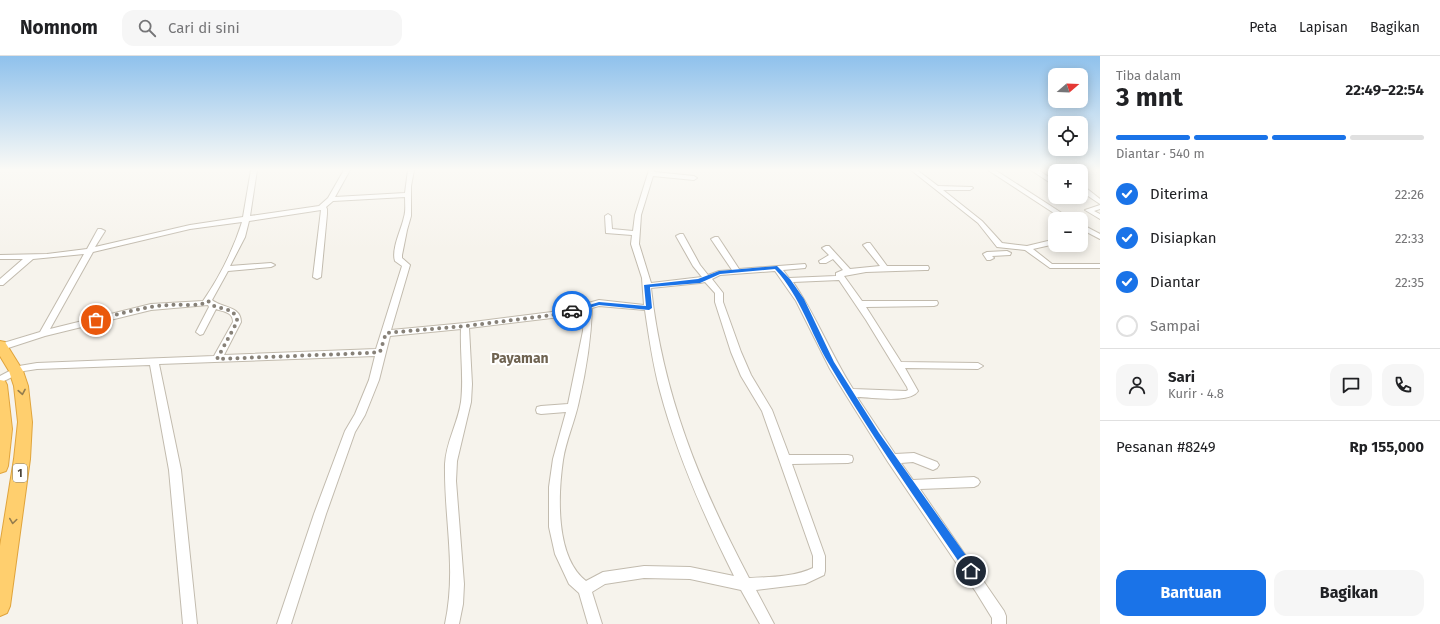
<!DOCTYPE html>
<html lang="id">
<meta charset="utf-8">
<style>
body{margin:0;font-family:"Fira Sans",sans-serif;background:#f6f6f6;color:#202124;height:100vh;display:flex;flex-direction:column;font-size:15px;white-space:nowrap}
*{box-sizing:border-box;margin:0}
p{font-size:13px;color:#757577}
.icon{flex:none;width:22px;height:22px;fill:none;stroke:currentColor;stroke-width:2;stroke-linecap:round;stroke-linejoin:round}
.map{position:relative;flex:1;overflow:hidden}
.details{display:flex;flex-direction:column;background:#fff;width:340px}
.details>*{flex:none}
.needle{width:26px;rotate:71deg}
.controls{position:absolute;left:1048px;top:12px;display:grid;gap:8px}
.controls a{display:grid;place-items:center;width:40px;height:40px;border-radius:8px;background:#fff;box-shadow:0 2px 10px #0003;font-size:20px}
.pin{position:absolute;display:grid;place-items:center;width:34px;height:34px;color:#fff;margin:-17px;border:2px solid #fff;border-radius:50%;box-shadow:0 1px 4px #0007}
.courier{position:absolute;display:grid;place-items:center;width:40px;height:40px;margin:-20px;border:3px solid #1a73e8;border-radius:50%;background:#fff;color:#222;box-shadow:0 1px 5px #0007}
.summary em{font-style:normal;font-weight:700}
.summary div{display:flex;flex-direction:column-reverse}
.summary{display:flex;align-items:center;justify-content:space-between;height:68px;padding:0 16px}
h1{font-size:26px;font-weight:700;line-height:30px}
.bar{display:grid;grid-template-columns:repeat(4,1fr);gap:6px 4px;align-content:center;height:48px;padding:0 16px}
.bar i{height:5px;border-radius:3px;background:#e0e0e0}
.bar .active{background:#1a73e8}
.bar p{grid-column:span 4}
.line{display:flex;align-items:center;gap:10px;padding:0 16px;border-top:1px solid #e0e0e0}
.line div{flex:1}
.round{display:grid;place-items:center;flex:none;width:42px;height:42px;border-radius:12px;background:#f6f6f6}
ol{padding:0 16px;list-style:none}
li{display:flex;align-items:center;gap:12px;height:44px}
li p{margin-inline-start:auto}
li .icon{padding:4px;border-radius:50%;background:#1a73e8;color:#fff;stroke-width:4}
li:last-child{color:#757577}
li i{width:22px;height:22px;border:2px solid #e0e0e0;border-radius:50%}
.action{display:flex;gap:8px;margin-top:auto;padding:8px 16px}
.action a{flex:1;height:46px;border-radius:12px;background:#1a73e8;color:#fff;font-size:16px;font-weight:700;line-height:46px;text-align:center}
.action a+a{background:#f6f6f6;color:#202124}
header{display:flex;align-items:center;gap:24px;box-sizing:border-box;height:56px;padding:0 20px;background:#fff;border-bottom:1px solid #e0e0e0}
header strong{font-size:19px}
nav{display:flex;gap:22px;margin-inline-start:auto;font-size:14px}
.search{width:280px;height:36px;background:#f6f6f6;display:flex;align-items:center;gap:10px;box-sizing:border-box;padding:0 14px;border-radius:12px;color:#757577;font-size:15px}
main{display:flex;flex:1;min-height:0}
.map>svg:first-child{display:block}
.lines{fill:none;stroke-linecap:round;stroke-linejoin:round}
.minor-casing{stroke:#c2bbae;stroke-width:2}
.highway-casing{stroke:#e0a43c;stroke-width:2}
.minor{fill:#fff;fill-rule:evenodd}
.highway{fill:#ffcf6e;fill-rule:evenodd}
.oneway{stroke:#937c4e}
.route{fill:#1a73e8}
.done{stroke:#878178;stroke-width:4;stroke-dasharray:0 7.2}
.labels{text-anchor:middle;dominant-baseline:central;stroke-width:4;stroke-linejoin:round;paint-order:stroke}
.shield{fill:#fff;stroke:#817c74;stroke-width:1}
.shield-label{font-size:11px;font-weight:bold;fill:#4b4439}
.quarter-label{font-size:14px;font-weight:bold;fill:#6e6250;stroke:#fff}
</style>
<header>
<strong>Nomnom</strong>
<div class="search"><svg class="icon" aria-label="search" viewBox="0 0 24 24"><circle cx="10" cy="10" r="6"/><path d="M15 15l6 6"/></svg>Cari di sini</div>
<nav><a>Peta</a><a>Lapisan</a><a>Bagikan</a></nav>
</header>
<main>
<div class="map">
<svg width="1100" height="568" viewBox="0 0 1100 568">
<rect width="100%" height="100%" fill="#f6f3ec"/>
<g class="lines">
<defs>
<g id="minor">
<path d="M251 114H257L250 160 319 150 328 142 344 114H350L335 141 405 137 408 114H414L411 130V160L407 174 402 199V202L410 209 391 274 465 267 560 255 599 244 644 249 642 222 631 188 632 179 606 177 605 160 608 158 611 160 612 173 633 175 635 159 649 114H655L654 116 694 120 697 122 694 124 653 120 641 159 639 188 651 227 702 221 693 210 676 180 680 178H683L700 209 708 219 719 215 732 214 711 183 715 181H718L739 213 805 208 806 210 805 212 783 214 789 222 836 220V217L843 214 833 203 826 207H820L819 205 829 199 822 192 826 190H829L850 213 880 210 863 189 867 187H870L887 210H928L929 212 928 214H925L866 216 844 220 862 245H937L938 247 937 249 934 250 866 251 901 306 978 307 983 310 978 313 905 312 918 335C910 348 871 341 857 341L895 398 914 397 937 406 939 409 937 412 933 414 913 406 901 407 913 424 974 421 978 423 980 426 978 429 974 431 920 433 1004 555 1006 560V568H992V562L976 536 888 406 846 339 830 313 796 245 775 215 720 219 712 223 723 237V246L741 296 751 319 772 354 789 399H848L852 400 853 403 852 406 848 407 792 408 825 500V515L824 519 805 528 756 534 774 568H760L741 534 690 523 644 522 605 528 592 536 602 568H588L579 537 569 528 555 498 549 471V431L553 403 566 356 541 358 537 357 536 354 537 351 541 350 568 348 583 275 584 254 560 261 469 272 472 328 471 346 457 405 456 425 464 528 463 548 459 568H445C457 512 444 464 445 408 446 386 458 367 461 346 464 322 460 297 461 273L390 280 379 324 365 359 355 376 326 458 291 568H277L314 458 345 375 355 358 369 324 375 300 159 308 181 414 197 568H183L169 414 150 309 37 313 24 315 0 327V320L19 310 37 307 214 300 233 266C233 256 224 256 216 253L203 278 200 279 196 276 209 251 208 249 151 254 45 280 2 294H0V288L40 276 84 198 33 203 3 229H0V223L23 203H0V199L47 198 87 193 98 173H101L105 175 95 191 190 169 243 161ZM405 141C405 148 406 155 404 161 402 172 391 193 395 205L402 210 376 293 224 299 241 266C241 250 222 252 212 244L228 215 271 211 275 209 271 207 230 210 245 181 249 165 321 154 313 221 317 223 321 221 327 158V153L326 151 333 145ZM242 166C234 192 219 222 203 245L151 248 50 273 93 196 190 173ZM839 224 866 264 907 331 908 334 906 335 853 333C831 299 816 259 793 226ZM705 226 715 237V246L731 296 741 320 762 355 813 500V512C794 521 770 521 749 522 699 427 663 339 651 232L700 227ZM599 250 645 254C649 282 653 309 660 335 677 399 704 460 734 520L690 511 644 510 603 516 586 525C555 501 558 439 563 404 566 384 575 365 579 345 586 315 591 283 592 252Z"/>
<path d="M911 114H917L938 130 972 131 973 132 970 134H943L982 165 1002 187 1027 190 1052 184H1055V188L1033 193 1052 208H1100V212H1050L1025 194 997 191 978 167Z"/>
<path d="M988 114H995L1071 163H1063Z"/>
<path d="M1031 114H1038L1055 125V130Z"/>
<path d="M1081 128 1100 143V148L1082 136Z"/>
<path d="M1100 149V153L1094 155 1100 158V163L1085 154Z"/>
<path d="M1081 168 1100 178V183L1081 173Z"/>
<path d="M1007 195 1011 197 1010 199 992 200 994 202 990 204H987L983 198 987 196Z"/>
</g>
<g id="highway">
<path d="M0 285 5 286 23 315 28 330 32 366 30 403 10 550 7 557 0 560V490L14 403 18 366 14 330 9 315 0 300Z"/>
<path d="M0 324 5 325 7 329 12 373 8 410 6 415 0 417Z"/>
</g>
</defs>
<use href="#minor" class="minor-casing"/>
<use href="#highway" class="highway-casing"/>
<use href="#minor" class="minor"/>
<use href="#highway" class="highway"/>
</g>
<defs><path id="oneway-chevron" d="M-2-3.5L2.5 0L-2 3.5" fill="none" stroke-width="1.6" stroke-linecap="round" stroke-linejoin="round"/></defs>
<g class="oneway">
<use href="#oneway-chevron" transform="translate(22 336) rotate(80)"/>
<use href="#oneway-chevron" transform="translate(13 465) rotate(98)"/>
</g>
<linearGradient id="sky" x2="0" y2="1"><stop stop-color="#8fc1ec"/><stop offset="0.59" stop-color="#fbfaf6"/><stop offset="1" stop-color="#fbfaf6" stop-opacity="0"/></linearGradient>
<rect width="1100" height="193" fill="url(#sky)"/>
<path class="route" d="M777 210 790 223 804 243 834 306 879 377 975 512V519H968C920 449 872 381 829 308 810 276 801 241 775 213L720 218 700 227 650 231 652 252 649 254 599 249 572 257 569 255 599 246 646 250 644 229 698 223 719 215Z"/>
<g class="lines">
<path class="done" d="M96 264C120 258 145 250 169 249 178 248 202 251 208 245L214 250 232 255 237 262V266L217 303 368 297 380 296 386 277 466 270 560 258 572 255"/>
</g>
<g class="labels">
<rect class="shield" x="13" y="408" width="14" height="18" rx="3"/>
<g class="shield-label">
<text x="20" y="417">1</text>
</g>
<g class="quarter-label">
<text x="520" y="302">Payaman</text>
</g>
</g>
</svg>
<div class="controls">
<a><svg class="needle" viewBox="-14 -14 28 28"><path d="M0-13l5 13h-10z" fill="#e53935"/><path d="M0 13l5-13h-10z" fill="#757577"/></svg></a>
<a><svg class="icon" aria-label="locate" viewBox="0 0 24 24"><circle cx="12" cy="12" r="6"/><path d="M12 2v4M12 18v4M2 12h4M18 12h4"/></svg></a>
<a>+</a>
<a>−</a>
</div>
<div class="pin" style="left:96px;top:264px;background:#ea580c"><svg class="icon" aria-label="bag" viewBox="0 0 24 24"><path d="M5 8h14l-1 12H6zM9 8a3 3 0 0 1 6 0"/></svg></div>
<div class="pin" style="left:971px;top:515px;background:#1f2937"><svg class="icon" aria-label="home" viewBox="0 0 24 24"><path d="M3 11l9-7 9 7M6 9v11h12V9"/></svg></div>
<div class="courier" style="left:572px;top:255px"><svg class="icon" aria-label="car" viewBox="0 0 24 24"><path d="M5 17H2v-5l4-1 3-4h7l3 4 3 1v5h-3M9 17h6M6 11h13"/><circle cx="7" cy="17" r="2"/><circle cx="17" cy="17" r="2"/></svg></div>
</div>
<section class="details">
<div class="summary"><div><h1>3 mnt</h1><p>Tiba dalam</p></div><em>22:49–22:54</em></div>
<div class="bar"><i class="active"></i><i class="active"></i><i class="active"></i><i></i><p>Diantar · 540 m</p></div>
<ol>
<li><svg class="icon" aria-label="check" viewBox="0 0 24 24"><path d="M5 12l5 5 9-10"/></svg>Diterima<p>22:26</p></li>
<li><svg class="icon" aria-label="check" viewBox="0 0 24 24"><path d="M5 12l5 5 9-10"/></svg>Disiapkan<p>22:33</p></li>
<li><svg class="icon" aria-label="check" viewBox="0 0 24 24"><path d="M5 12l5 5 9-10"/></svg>Diantar<p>22:35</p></li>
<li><i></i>Sampai</li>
</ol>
<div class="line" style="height:72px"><a class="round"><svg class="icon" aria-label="person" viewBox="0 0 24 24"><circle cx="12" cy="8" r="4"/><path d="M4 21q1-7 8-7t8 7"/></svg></a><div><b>Sari</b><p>Kurir · 4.8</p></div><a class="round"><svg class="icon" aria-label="chat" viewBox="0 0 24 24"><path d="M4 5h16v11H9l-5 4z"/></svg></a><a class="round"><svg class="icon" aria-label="phone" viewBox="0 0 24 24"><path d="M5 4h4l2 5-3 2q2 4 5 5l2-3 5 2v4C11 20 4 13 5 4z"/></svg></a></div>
<div class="line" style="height:52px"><div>Pesanan #8249</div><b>Rp 155,000</b></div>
<div class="action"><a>Bantuan</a><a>Bagikan</a></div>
</section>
</main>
